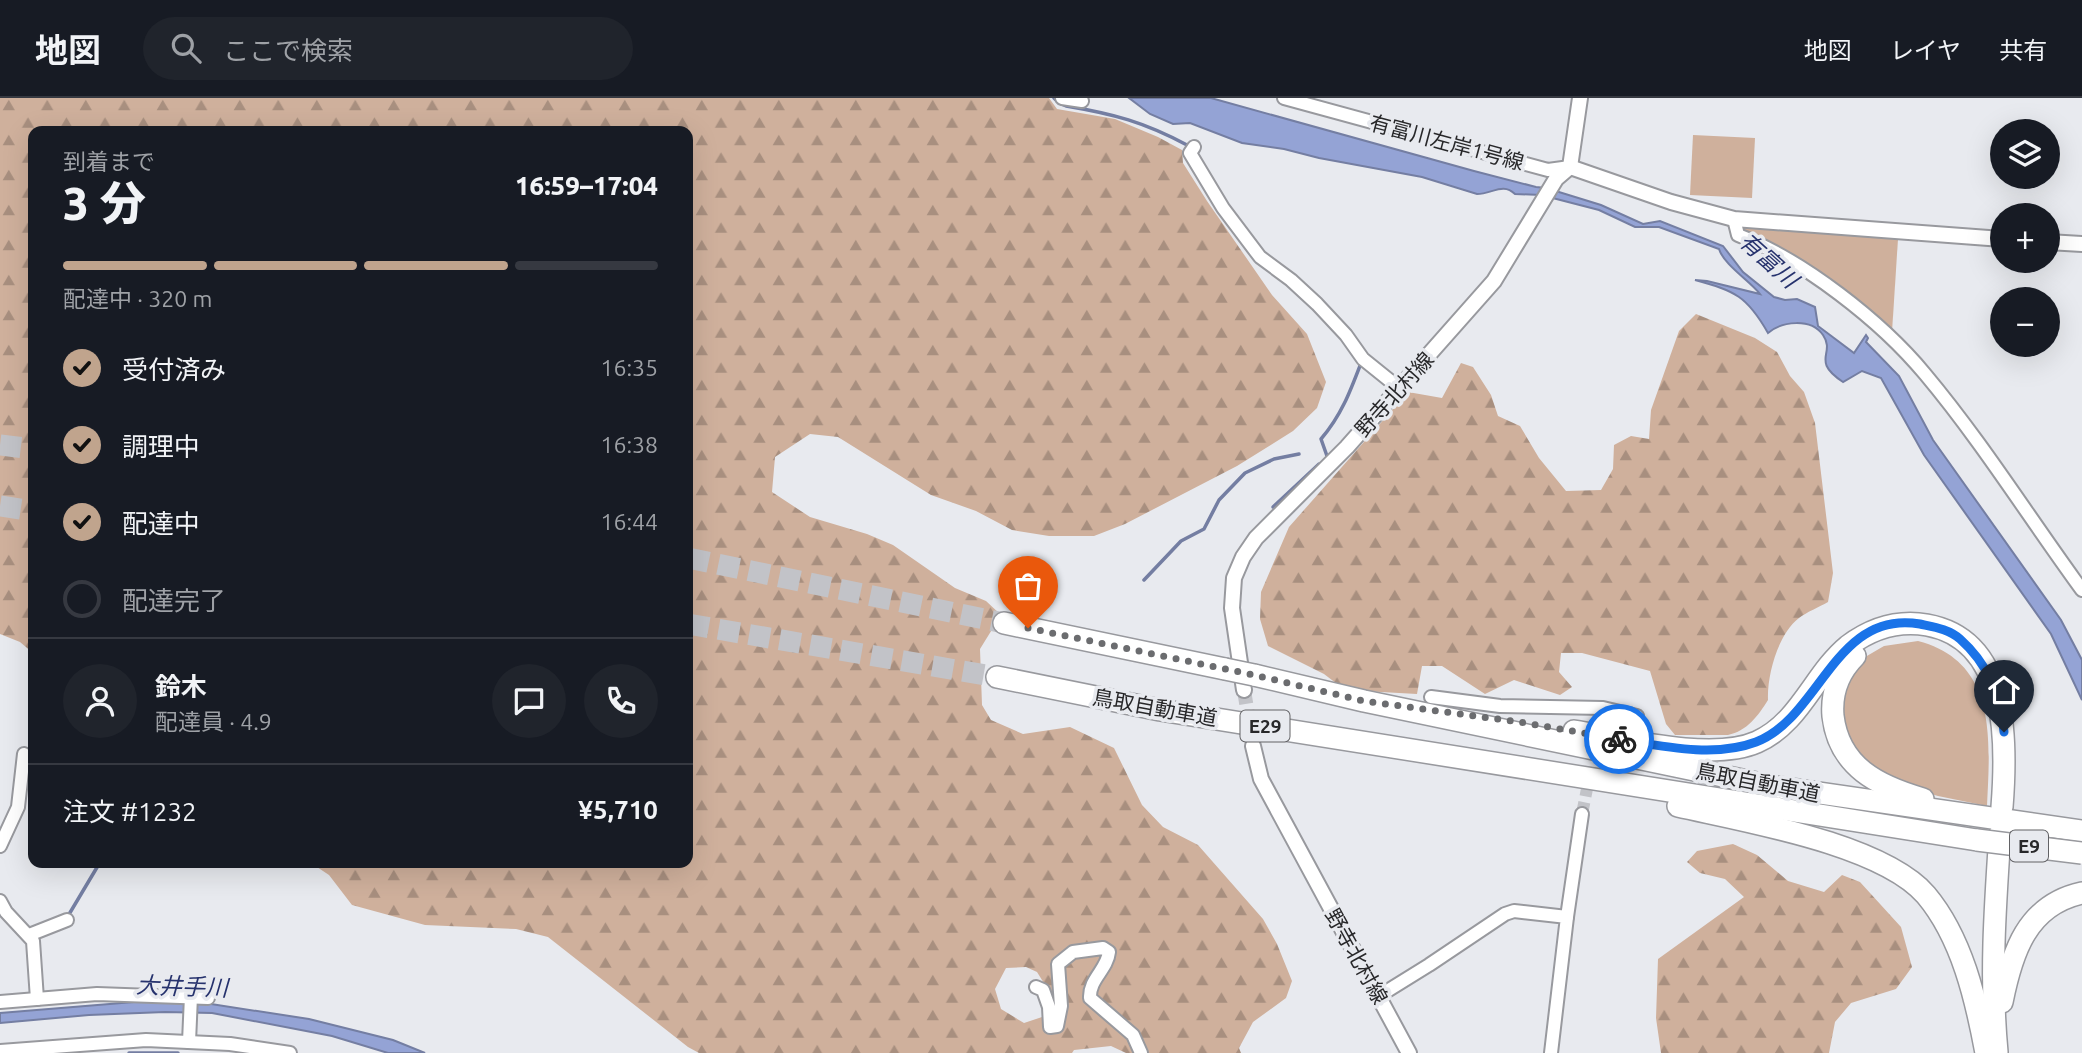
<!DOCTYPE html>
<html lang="ja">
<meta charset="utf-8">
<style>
body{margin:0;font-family:Ubuntu,"Noto Sans JP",sans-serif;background:#20242c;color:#f1f3f6;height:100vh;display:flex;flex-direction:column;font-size:26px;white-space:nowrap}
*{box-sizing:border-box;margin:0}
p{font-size:23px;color:#9ea1a6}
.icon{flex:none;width:38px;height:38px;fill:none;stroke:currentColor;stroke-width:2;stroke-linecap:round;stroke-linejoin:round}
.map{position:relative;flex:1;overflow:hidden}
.side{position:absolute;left:28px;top:28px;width:665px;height:742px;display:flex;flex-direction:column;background:#171b24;border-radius:14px;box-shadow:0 7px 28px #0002}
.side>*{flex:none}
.controls{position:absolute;left:1990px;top:21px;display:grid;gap:14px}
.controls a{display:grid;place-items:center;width:70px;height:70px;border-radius:50%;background:#171b24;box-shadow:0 7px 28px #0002;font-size:35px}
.pin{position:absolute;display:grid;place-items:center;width:60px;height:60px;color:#fff;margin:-72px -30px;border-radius:50% 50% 50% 0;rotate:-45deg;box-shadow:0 0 7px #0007}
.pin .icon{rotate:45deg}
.courier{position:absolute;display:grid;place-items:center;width:70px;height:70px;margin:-35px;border:5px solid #1a73e8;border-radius:50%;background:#fff;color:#222;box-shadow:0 2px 9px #0007}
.overview em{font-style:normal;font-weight:800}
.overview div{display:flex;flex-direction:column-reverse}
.overview{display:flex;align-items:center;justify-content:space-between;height:119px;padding:0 35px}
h1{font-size:46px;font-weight:800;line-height:52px}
.bar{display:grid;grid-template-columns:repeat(4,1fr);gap:10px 7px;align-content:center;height:84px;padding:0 35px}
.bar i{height:9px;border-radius:5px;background:#363941}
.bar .selected{background:#c0a48d}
.bar p{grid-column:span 4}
.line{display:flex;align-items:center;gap:18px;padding:0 35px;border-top:2px solid #363941}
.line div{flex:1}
.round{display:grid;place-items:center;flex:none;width:74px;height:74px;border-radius:37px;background:#20242c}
ol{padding:0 35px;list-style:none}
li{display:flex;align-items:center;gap:21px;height:77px}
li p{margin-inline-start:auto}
li .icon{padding:7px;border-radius:50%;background:#c0a48d;color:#111;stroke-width:4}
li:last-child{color:#9ea1a6}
li i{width:38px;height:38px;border:4px solid #363941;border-radius:50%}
header{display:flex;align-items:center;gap:42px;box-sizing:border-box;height:98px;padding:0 35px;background:#171b24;border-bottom:2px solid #363941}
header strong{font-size:33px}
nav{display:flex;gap:38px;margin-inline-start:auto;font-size:24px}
.search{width:490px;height:63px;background:#20242c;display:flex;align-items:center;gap:18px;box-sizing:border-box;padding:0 24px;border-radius:38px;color:#9ea1a6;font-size:26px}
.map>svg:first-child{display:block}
.green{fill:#cfb09c}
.forest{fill:url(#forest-firs);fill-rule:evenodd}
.water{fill:#94a3d5;stroke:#747ea2;stroke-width:2}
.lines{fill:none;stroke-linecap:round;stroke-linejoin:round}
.stream{stroke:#747ea2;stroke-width:3.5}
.minor-tunnel{stroke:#c2c3c8;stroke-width:12;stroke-dasharray:12 6;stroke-linecap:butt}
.tertiary-tunnel{stroke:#c2c3c8;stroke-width:14;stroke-dasharray:14 7;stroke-linecap:butt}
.motorway-tunnel{stroke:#c2c3c8;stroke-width:21;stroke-dasharray:21 10;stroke-linecap:butt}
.minor-casing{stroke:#98999e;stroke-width:16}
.tertiary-casing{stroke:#98999e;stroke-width:18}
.motorway-casing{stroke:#98999e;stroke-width:24}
.minor{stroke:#fff;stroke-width:12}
.tertiary{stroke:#fff;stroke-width:14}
.motorway{stroke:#fff;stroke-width:21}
.motorway-bridge-casing{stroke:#98999e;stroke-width:24;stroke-linecap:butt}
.motorway-bridge{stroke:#fff;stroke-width:21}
.done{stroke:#6b6c6f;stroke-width:7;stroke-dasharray:0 12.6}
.route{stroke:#1a73e8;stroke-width:9}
.labels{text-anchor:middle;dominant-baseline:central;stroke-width:7;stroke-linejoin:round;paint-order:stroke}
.shield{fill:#e8eaef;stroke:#626265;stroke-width:2}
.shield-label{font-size:19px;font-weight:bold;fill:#28282a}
.street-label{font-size:21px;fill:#28282a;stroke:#e8eaef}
.water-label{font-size:23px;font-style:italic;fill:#26326d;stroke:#e8eaef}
</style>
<header>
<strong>地図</strong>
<div class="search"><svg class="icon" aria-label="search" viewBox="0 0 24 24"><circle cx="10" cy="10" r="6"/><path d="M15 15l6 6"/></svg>ここで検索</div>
<nav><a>地図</a><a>レイヤ</a><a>共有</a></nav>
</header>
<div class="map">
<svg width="2082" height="955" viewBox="0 0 2082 955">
<defs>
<pattern id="forest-firs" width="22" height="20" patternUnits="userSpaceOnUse" patternTransform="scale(1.75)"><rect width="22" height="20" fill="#cfb09c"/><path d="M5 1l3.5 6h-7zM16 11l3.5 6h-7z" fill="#a88f7f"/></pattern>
</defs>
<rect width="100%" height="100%" fill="#e8eaef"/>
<g class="green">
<path d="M1693 37 1755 40 1752 100 1690 97Z"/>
<path d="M1743 128 1898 141 1892 234 1745 136Z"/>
<path d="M1918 543C1998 564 1990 642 1987 708L1938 698 1904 688 1875 675 1842 635 1839 603 1860 562 1884 548Z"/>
</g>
<g class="forest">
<path d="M0 0H1049L1057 11 1115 21 1158 39 1182 52 1183 65 1207 103 1272 197 1307 236 1326 284 1317 310 1293 333 1237 368 1125 426 1094 438H1049L1012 432 976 413 931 397 838 339 810 336 775 359 772 394 810 419 867 436 893 447 955 490 986 503 1001 517 980 551 982 607 991 622 1023 636 1070 629 1114 650 1142 707 1163 729 1198 747 1263 821 1277 846 1292 883 1286 900 1253 924 1239 950 1241 955H1126L1111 948 1074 952 1072 955H699L688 949 548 839 516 831 425 827 352 807 329 777 311 765H688V33H33V555L20 544 0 536ZM1026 869 1037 874 1047 890 1045 918 1024 925 1001 911 995 891 1006 870Z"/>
<path d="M1696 216 1755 240 1777 254 1790 278 1804 294 1815 325 1833 475 1828 504C1819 509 1807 514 1799 520 1778 536 1767 577 1768 602 1758 618 1747 633 1728 637H1675L1666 626 1650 573 1582 555H1561L1559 574 1572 589 1560 597 1514 582 1485 596 1442 568H1422L1417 596 1345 592 1324 576 1268 548 1260 521 1261 494 1289 429 1408 294 1442 300 1461 265 1473 269 1491 297 1498 318 1520 328 1539 360 1566 393 1601 392 1613 371 1614 347 1631 338 1649 341 1651 312 1679 233Z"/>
<path d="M1733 746 1757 757 1788 783 1824 794 1842 777 1860 784 1901 829 1912 869 1896 891 1851 905 1835 924 1829 955H1661L1656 920 1658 861 1744 799 1725 781 1700 775 1687 764 1697 753Z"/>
</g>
<g class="water">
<path d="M1129 0H1211L1474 73 1536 89 1546 90 1601 107 1643 126 1660 123 1723 148 1743 174 1774 199 1785 202 1797 201 1815 209 1818 228 1854 255 1866 237 1868 240 1866 244 1899 278 1933 342 2061 522 2082 562V602L2051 536 1924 357 1881 280 1862 273 1843 284C1810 262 1836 256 1823 237 1811 220 1782 223 1768 235 1747 198 1735 193 1695 182L1707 183 1760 196C1750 183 1724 167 1719 151L1659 129H1635L1599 112 1541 97 1515 96C1503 84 1492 96 1477 96L1422 79 1319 60 1284 51 1242 45 1190 25 1173 26 1150 16Z"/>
<path d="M146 903 211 906 309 921 393 942 425 955H388L332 938 212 915 165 914 89 917 0 925V915Z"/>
</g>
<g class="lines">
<g class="stream">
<path d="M1054 0 1059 5 1066 8C1114 16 1144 24 1187 47"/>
<path d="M1327 358 1321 341C1341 318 1350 294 1361 265"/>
<path d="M1273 409 1319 366"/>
<path d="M1144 482 1181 443 1204 431 1219 402 1245 375 1274 361 1299 356"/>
<path d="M68 818 99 766"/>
<path d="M129 955H178"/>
</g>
<path class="minor-tunnel" d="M1582 716 1600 625"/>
<path class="tertiary-tunnel" d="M1244 592 1253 648"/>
<g class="motorway-tunnel">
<path d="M0 347 33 351"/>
<path d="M0 408 33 413"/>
<path d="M688 460 1004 525"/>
<path d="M688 526 997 579"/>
</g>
<defs>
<g id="minor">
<path d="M1062 0 1082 3"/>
<path d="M1284 0 1548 72 1570 69"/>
<path d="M1194 49 1190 55 1223 110 1260 159 1291 182 1317 206 1346 237 1363 261 1399 290"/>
<path d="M1734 121 1738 137C1803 162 1881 223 1925 276 1982 344 2030 421 2082 492"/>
<path d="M1431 599 1500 608 1603 610 1637 618"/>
<path d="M0 748 18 709 24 656"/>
<path d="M0 803 6 814 33 843 37 901"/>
<path d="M1567 819 1582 716"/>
<path d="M29 837 67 822"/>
<path d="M1036 889 1043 892 1049 909 1050 929 1057 928 1061 908 1058 866 1073 854 1103 850 1109 854C1107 872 1089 881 1090 900L1133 937 1141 955"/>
<path d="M1379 898 1429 867 1505 816 1514 813 1567 819 1551 955"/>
<path d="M0 904 97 896 208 900"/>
<path d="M189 944 191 898"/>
<path d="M0 953 146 942 230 946 290 955"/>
</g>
<g id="tertiary">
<path d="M1570 69 1671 104 1734 121 2002 141"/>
<path d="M2048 144 2082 146"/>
<path d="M1244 592 1232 510 1234 480 1243 459 1256 440 1347 349 1494 183 1556 81 1570 69 1580 0"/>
<path d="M1253 648 1261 681 1409 955"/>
</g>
<g id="motorway">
<path d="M1004 525 1225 571"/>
<path d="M1855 558C1839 574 1831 595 1833 618 1839 669 1878 688 1923 701"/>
<path d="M1254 577 1364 603 1771 688 2082 733"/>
<path d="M997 579 1160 612 1977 742"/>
<path d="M1574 633C1623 641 1712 664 1757 644 1800 625 1814 576 1848 548 1872 530 1898 522 1927 527 2010 542 2007 646 2002 709"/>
<path d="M1678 708C1744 723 1882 746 1926 797 1962 840 1976 901 1986 955"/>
<path d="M2002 904C2012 854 2027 807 2082 795"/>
<path d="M1997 954C1990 881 1995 809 2000 736"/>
</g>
</defs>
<use href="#minor" class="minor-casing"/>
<use href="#tertiary" class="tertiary-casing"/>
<use href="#motorway" class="motorway-casing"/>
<use href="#minor" class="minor"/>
<use href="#tertiary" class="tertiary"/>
<use href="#motorway" class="motorway"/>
<defs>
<g id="motorway-bridge">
<path d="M1225 571 1254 577"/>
<path d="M1977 742 2082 755"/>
</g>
</defs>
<use href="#motorway-bridge" class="motorway-bridge-casing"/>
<use href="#motorway-bridge" class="motorway-bridge"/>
</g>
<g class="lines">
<path class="done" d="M1028 530 1254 577 1364 603 1519 624 1619 641"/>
<path class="route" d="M1619 641C1662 648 1714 660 1756 644 1820 620 1835 511 1920 526 1934 529 1949 531 1960 541 1987 565 2001 597 2004 634"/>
</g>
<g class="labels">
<g class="shield">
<rect x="1240.5" y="612.5" width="49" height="31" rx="5"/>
<rect x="2010" y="732.5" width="38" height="31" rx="5"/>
</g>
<g class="shield-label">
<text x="1265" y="628">E29</text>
<text x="2029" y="748">E9</text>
</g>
<g class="street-label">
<text transform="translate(1447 44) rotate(15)">有富川左岸1号線</text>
<text transform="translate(1394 296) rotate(-48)">野寺北村線</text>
<text transform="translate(1155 609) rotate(10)">鳥取自動車道</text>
<text transform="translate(1758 684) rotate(11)">鳥取自動車道</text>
<text transform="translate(1357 858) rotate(61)">野寺北村線</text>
</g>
<g class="water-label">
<text transform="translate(1769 162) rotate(42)">有富川</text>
<text transform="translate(182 888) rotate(2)">大井手川</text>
</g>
</g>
</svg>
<div class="controls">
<a><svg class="icon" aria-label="layers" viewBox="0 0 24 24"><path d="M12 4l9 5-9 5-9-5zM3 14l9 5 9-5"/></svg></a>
<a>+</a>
<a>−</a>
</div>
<div class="pin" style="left:1028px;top:530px;background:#ea580c"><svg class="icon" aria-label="bag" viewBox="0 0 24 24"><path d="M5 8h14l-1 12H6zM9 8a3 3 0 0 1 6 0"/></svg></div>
<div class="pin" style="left:2004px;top:634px;background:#1f2937"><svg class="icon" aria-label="home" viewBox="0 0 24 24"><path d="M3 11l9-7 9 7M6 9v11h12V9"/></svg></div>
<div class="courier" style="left:1619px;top:641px"><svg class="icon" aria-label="bike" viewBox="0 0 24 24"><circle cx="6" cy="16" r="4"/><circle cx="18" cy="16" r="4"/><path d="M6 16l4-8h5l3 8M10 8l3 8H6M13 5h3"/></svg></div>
<section class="side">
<div class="overview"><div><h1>3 分</h1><p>到着まで</p></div><em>16:59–17:04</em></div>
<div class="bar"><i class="selected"></i><i class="selected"></i><i class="selected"></i><i></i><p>配達中 · 320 m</p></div>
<ol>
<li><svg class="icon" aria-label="check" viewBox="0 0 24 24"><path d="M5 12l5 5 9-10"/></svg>受付済み<p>16:35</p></li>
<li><svg class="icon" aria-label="check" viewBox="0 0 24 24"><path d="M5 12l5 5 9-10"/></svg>調理中<p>16:38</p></li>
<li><svg class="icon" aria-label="check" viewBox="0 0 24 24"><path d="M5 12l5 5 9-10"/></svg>配達中<p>16:44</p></li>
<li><i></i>配達完了</li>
</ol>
<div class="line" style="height:126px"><a class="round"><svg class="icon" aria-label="person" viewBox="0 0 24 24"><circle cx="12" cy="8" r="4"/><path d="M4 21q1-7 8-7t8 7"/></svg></a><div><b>鈴木</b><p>配達員 · 4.9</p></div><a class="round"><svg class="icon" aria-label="chat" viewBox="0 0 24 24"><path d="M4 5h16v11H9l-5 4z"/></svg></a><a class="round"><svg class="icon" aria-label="phone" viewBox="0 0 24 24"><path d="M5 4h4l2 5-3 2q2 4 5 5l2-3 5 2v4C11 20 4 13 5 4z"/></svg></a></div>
<div class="line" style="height:91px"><div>注文 #1232</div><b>¥5,710</b></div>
</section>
</div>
